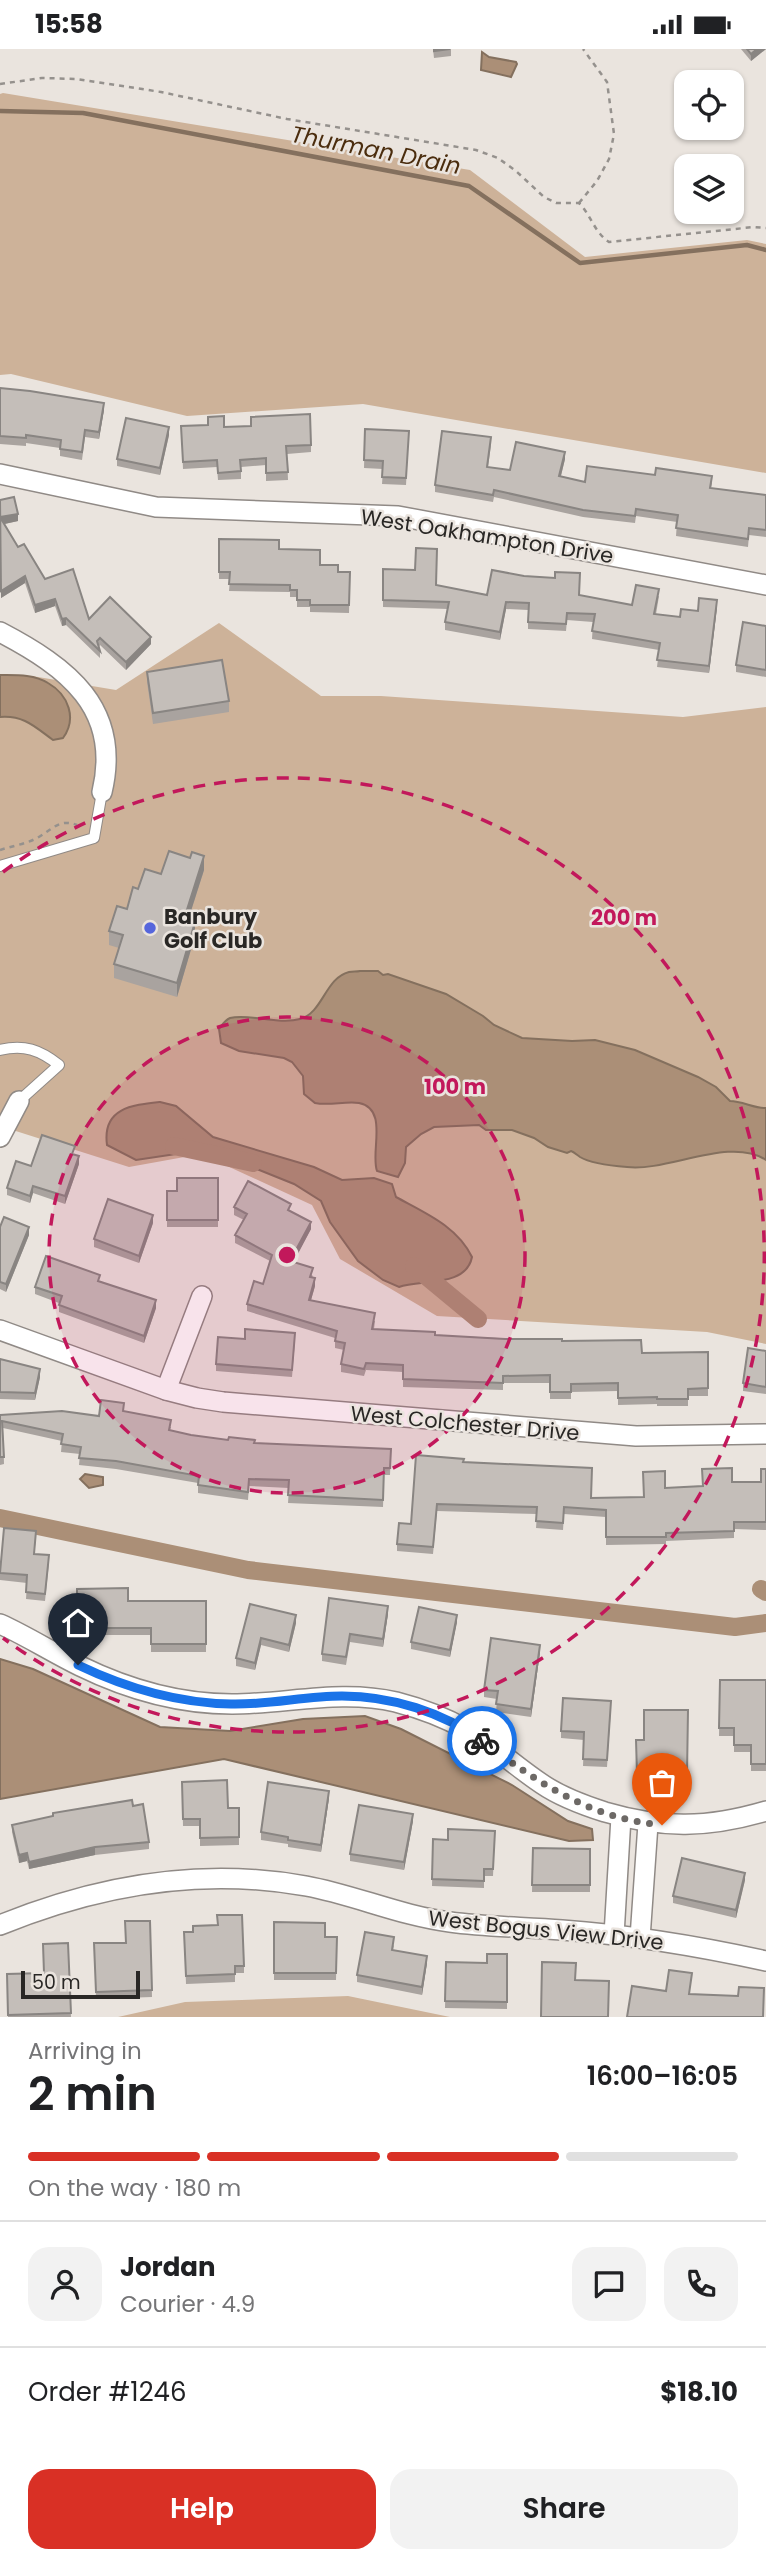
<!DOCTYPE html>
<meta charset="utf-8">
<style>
body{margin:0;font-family:Poppins,sans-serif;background:#f2f2f2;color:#202124;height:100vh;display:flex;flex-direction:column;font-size:26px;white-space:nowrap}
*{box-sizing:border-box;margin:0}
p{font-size:23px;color:#757577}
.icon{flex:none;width:38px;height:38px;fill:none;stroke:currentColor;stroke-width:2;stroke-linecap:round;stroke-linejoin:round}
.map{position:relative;height:1968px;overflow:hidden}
.sheet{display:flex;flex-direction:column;background:#fff;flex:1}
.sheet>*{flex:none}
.fabs{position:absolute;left:674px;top:21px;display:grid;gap:14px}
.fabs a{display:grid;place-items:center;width:70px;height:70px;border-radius:14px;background:#fff;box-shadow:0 2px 5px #0004;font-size:35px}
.scale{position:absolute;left:21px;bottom:18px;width:119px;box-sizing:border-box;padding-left:7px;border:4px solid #292725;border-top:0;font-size:19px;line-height:24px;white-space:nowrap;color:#292725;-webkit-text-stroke:5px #eae4de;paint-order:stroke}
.pin{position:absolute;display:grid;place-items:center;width:60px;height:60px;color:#fff;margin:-72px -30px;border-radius:50% 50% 50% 0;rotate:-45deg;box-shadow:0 0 7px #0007}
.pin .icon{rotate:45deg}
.courier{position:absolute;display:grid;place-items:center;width:70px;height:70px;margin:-35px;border:5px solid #1a73e8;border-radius:50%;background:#fff;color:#222;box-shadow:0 2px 9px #0007}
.overview em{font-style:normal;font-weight:600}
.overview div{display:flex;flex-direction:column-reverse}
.overview{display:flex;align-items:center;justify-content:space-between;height:119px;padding:0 28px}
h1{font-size:46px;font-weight:600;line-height:52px}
.bar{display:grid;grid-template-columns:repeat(4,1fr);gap:10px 7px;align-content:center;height:84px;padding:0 28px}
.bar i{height:9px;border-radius:5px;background:#e0e0e0}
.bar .active{background:#d93025}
.bar p{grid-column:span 4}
.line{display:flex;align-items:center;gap:18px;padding:0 28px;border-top:2px solid #e0e0e0}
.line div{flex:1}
.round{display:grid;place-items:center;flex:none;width:74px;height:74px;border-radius:21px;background:#f2f2f2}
.cta{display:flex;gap:14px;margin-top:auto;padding:14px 28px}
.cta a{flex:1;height:80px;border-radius:21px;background:#d93025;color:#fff;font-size:28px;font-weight:600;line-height:80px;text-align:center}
.cta a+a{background:#f2f2f2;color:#202124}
.status{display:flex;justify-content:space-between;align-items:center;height:49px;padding:0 35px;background:#fff;direction:ltr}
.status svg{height:19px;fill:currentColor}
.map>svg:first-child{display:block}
.green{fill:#cdb299}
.water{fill:#ab8f77;stroke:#84705e;stroke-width:2}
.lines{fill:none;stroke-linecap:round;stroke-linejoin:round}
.stream{stroke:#84705e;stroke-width:4.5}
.canal{stroke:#ab8f77;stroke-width:18}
.lane-casing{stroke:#908a86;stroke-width:12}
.street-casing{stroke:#908a86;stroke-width:22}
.path{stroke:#95918d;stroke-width:2.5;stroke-dasharray:5 5;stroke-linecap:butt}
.lane{stroke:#fff;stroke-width:10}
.street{stroke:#fff;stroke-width:19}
.wall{fill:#a9a39f}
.shaded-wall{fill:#898582}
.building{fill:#c4beb9;stroke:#898582;stroke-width:2}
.done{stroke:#6d6966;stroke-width:7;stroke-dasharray:0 12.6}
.route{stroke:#1a73e8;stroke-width:9}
.ring{fill:none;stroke:#c2185b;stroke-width:3.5;stroke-dasharray:12 9}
.poi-dot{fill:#5666dc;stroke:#eae4de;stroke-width:2.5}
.labels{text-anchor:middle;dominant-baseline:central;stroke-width:5;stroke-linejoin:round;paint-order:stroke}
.street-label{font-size:21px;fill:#292725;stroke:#eae4de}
.poi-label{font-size:21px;font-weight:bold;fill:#292725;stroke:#eae4de;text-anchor:start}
.water-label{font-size:23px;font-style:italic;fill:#4b2d0e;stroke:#eae4de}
.centre{fill:#c2185b;stroke:#eae4de;stroke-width:3.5}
.ring-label{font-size:21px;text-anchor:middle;font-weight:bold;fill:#c2185b;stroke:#eae4de;stroke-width:5;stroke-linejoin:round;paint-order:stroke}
</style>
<div class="status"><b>15:58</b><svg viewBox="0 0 49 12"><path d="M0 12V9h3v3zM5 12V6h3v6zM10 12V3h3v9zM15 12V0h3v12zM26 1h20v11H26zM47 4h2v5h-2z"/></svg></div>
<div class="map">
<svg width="766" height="1968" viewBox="0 0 766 1968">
<rect width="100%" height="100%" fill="#eae4de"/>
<g class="green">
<path d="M3 44 470 121 585 208 747 191 766 195V424L363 355 187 367 11 325 0 326V45Z"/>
<path d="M219 574 321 647H381L683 668 766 658V1295L707 1283 437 1267 340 1210 312 1156 201 1105 129 1118 0 1077V626L32 627 116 641Z"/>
<path d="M348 1947 450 1968H118L185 1953Z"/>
</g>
<g class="water">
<path d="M482 3 489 8 516 13 517 15 511 28 481 21Z"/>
<path d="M0 626C16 626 34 625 48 634 69 646 77 670 63 689L53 691C35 678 24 666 0 668Z"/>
<path d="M360 922H378L383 926 388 925 446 945 483 967 494 976 522 989 572 992 595 991 635 1001 698 1028 716 1038 730 1052C742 1052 756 1060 766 1059V1111C730 1087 668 1123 627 1118 614 1117 590 1114 580 1108 577 1106 574 1103 571 1102L567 1104 548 1098 534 1089 512 1081H486L479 1076 434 1078 421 1085 406 1098 405 1114 398 1128 377 1122C370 1103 389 1060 359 1054 345 1052 329 1057 315 1054L304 1045 303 1027 292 1013 284 1009 239 1002 221 994 219 980C222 976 225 971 230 969 249 964 278 976 300 970 323 964 325 929 349 923 353 922 356 923 360 922Z"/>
<path d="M160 1053 176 1057 213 1088 314 1118 342 1131 374 1129 392 1135 396 1148C425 1164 457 1177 472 1208 466 1239 420 1230 399 1238L383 1231 358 1212 330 1173 321 1152 294 1135 217 1104 196 1102 136 1111 107 1096C102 1059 132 1056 160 1053Z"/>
<path d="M85 1425 103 1428V1436L89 1439 80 1430Z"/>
<path d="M0 1610 33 1620 160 1678 230 1682 303 1670 365 1667 401 1680 512 1736 568 1772 592 1780 593 1791 569 1792 224 1710 0 1750Z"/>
</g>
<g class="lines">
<path class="stream" d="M0 62 83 64 469 137 580 214 747 196 766 201"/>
<g class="canal">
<path d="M174 1097 253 1114"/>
<path d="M414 1217 478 1270"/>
<path d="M0 1469 248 1521 735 1578 766 1574"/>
<path d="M761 1540 766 1543"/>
</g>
<defs>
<g id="lane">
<path d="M0 817 94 789 102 743"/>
<path d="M0 1001C24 995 40 1001 59 1016L19 1052"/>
</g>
<g id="street">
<path d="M0 425 156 458 398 467 766 536"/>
<path d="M0 583C67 618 122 659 102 743"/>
<path d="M0 1088 19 1052"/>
<path d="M0 1281 166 1341 197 1349 223 1353 636 1387 766 1385"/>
<path d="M166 1341 202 1247"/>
<path d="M0 1575C27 1587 53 1604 80 1617 127 1640 179 1655 232 1655 287 1655 341 1640 396 1653 419 1659 444 1668 465 1680 492 1695 516 1718 542 1735 561 1748 583 1756 605 1763 663 1780 708 1779 766 1762"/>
<path d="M0 1876C98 1836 201 1818 306 1837 355 1846 401 1867 450 1873 487 1878 525 1878 562 1881 631 1886 698 1897 766 1912"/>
<path d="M614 1886 621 1768"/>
<path d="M640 1889 648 1775"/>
</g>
</defs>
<use href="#lane" class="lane-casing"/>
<use href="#street" class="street-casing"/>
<g class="path">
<path d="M0 35 42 29 77 30 161 43 287 70 476 101 498 109 516 122 544 148 556 154H579C591 166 594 183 609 193L754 178 766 179"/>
<path d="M579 154 597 132 609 110 614 85 607 33 583 0"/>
<path d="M0 801C12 797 26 795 37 789 52 781 59 769 77 776"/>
</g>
<use href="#lane" class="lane"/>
<use href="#street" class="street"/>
</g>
<g class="wall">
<path d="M433 0H451V7L434 9Z"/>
<path d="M741 0H766L751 12Z"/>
<path d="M0 339 104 361 99 390 85 388 82 411 60 407V399L26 394V397L0 395Z"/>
<path d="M181 377 224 378 311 396V403L287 405 288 431 266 432V416L241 418V430L218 431 217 418 183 420Z"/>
<path d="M365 380 409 382 406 436 382 435 383 420 364 419Z"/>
<path d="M169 386 160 426 117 417V410Z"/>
<path d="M491 396 488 418 510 421 565 410 561 427 585 433 712 434 711 439 766 446V488L749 486 748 498 676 487 677 473 636 467 635 474 583 468 494 448 493 453 435 443V436Z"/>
<path d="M0 451 18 472 4 475 18 498 45 530 89 570 151 595 126 621 100 596 99 598 100 602V609L66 576 62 577 55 557 35 564 25 534 1 549Z"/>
<path d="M219 490 279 500 338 523H350L349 564 310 563V558H297V548H290V543L229 542 230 530H219Z"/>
<path d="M383 520 415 521 436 536 487 546 579 547 632 556 659 547 656 565 680 568 698 562 717 558 709 624 657 618 659 601 592 590 593 573 567 571 566 582 528 580V561L506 560 500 591 445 581V573L448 560 383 558Z"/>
<path d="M766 577V628L736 623V616Z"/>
<path d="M147 623 229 652V663L153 675 147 633Z"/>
<path d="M204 821 188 871 195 887 177 948 114 929V915L119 899 109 896V882L127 860 138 840 161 825Z"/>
<path d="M75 1105 74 1106 79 1115 65 1155 33 1144 30 1154 7 1146V1139L31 1117Z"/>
<path d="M218 1129V1178H167V1142H177Z"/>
<path d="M234 1158 291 1163 311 1180 293 1213 313 1227 312 1228 315 1237 311 1251 375 1272 374 1280 435 1286 562 1292 642 1304 708 1303V1347H688V1357H657V1355L618 1356V1342L571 1343V1350H550V1334H503V1341L403 1338V1323L366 1321 364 1327 341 1323V1315L344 1301 335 1299V1289L247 1262V1255L263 1235 270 1212 235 1194V1186L244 1171 234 1166Z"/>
<path d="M153 1174 139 1214 94 1198V1190Z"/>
<path d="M0 1178 29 1186 6 1243 0 1240Z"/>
<path d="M100 1232 156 1259 144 1294 59 1263V1254L35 1245V1238Z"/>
<path d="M245 1290 295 1292 292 1328 216 1322V1315Z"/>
<path d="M766 1302V1345L743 1342V1334Z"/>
<path d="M0 1310 40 1328 35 1351 0 1350Z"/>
<path d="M124 1363 171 1378 170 1381 191 1386 254 1394 391 1400 390 1426H384L383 1458 288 1454 289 1439 249 1437 248 1451 198 1444V1434L116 1420 79 1416 80 1405 61 1403 62 1392 3 1379 4 1415 0 1416V1366L99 1367Z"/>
<path d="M463 1413 591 1449 644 1448 665 1439 702 1437 732 1433H761L766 1420V1481L734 1480V1489L666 1492V1495L606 1496V1468L564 1465 563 1481 536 1479 537 1465 437 1462 433 1505 397 1502V1495L411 1475Z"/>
<path d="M36 1490 34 1505 49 1514 45 1552 26 1550 27 1534 0 1531V1521Z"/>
<path d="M77 1540 128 1552H206V1603H151V1586H87V1577H77Z"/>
<path d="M329 1549 388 1565 383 1598 350 1593 346 1616 322 1612V1605Z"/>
<path d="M250 1555 296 1574 289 1603 261 1596 255 1621 236 1617V1609Z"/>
<path d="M457 1573 450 1608 411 1600V1593Z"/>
<path d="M540 1603 531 1668 496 1663 497 1650 484 1648V1641Z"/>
<path d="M720 1631H766V1722H751V1703H734V1687H719Z"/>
<path d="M611 1659 607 1718 583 1717 584 1691 561 1689V1682Z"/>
<path d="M688 1661 687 1733 637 1732 636 1691H644Z"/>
<path d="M182 1733 228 1759H239V1796L200 1797V1777H183Z"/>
<path d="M329 1749 321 1803 288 1798V1795L261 1791V1783Z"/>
<path d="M133 1757 149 1793V1800L95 1806 29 1820 27 1812 19 1814 12 1783V1776L53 1767V1764Z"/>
<path d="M413 1772 404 1821 350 1812V1805Z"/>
<path d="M495 1782 493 1827H484V1839L432 1837 433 1790 448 1791Z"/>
<path d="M533 1799 590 1800V1843H532Z"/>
<path d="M745 1831 736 1869 673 1854V1847Z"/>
<path d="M150 1872 152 1948 96 1950 94 1894H126Z"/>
<path d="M274 1873 325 1888H337L336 1931H274Z"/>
<path d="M184 1883 244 1917V1924H235V1933L186 1935Z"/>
<path d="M68 1894 71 1968H8L7 1925 44 1924Z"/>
<path d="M394 1896 393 1901 427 1914 422 1946 357 1933V1926Z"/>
<path d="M507 1905V1960L445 1959 446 1913 487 1914Z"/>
</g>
<g class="shaded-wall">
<path d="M757 0H766L751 12V5Z"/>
<path d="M104 354V361L99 390V383Z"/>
<path d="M169 378V386L160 426V419Z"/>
<path d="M565 403V410L559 434V427Z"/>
<path d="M18 465V472L0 476V468Z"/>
<path d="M25 527V534L1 549V542Z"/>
<path d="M55 550V557L35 564V556Z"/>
<path d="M717 551V558L709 624V617Z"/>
<path d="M506 553V560L500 591V583Z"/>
<path d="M66 569V576L62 577V570Z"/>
<path d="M151 588V595L126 621V613Z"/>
<path d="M204 807V821L184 884V870Z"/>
<path d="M195 873V887L177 948V934Z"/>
<path d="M79 1107V1115L65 1155V1147Z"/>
<path d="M33 1137V1144L30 1154V1147Z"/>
<path d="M153 1166V1174L139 1214V1207Z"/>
<path d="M311 1173V1180L290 1220V1212Z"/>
<path d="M29 1178V1186L6 1243V1235Z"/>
<path d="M315 1229V1237L309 1258V1251Z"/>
<path d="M156 1251V1259L144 1294V1287Z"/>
<path d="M40 1320V1328L35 1351V1344Z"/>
<path d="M388 1557V1565L383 1598V1590Z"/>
<path d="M296 1566V1574L289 1603V1596Z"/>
<path d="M457 1566V1573L450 1608V1601Z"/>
<path d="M261 1589V1596L255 1621V1614Z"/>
<path d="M540 1596V1603L531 1668V1660Z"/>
<path d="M329 1742V1749L321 1803V1796Z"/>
<path d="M413 1765V1772L404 1821V1813Z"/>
<path d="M95 1798V1806L29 1820V1813Z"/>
<path d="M27 1804V1812L19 1814V1806Z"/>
<path d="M745 1824V1831L736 1869V1861Z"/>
<path d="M427 1907V1914L422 1946V1938Z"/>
</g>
<g class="building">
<path d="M434 0H450L434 2Z"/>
<path d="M747 0H757L751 5Z"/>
<path d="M0 339 30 342 104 354 99 383 85 381 82 403 60 400 61 391 26 386V389L0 387Z"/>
<path d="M310 365 311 396 286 397 288 423 266 424V409L240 411 241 422 218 424 217 411 183 413 181 377 208 376V368L224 367V378L251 377V368Z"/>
<path d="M126 369 169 378 160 419 117 410Z"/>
<path d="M365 380 409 382 406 429 382 428 383 412 364 411Z"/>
<path d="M442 382 491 388 487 418 510 421 516 393 565 403 559 427 585 433 587 417 655 426 656 419 712 427 710 439 766 446V481L749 479 748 490 676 479 678 466 636 460 635 467 583 461 494 441 493 446 435 436Z"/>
<path d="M14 448 18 465 0 468 18 498 24 495 45 530 73 520 89 570 110 548 151 588 126 613 100 589 97 592 100 602 66 569 62 570 55 550 35 556 25 527 1 542 0 451Z"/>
<path d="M219 490 279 491V500L320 501V516H338V523H350L349 556H310V551H297V541H290V536L229 535 230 523H219Z"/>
<path d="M416 499 437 500 436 536 487 546 492 521 524 527 555 529V523L580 524 579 546 632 556 636 536 659 540 654 565 680 568 681 560 698 562 699 549 717 551 709 617 657 611 660 594 592 582 595 565 567 564 566 575 528 573 529 554 506 553 500 583 445 573 449 553 383 551V520L415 521Z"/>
<path d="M743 573 766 577V621L736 616Z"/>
<path d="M222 611 229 652 153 664 147 623Z"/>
<path d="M169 802 190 809 192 803 204 807 184 870 195 873 177 934 114 915 123 886 109 882 117 857 127 860 133 838 138 840 145 820 161 825Z"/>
<path d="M42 1086 75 1097 72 1105 79 1107 65 1147 33 1137 30 1147 7 1139 16 1112 31 1117Z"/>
<path d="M177 1129H218V1171H167V1142H177Z"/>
<path d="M248 1132 291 1155 288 1161 311 1173 290 1212 313 1219 310 1228 315 1229 309 1251 375 1264 372 1280 435 1283V1286L505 1290H562V1292L641 1291 642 1304 708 1303V1339L688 1340V1350H657V1348L618 1349V1334L571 1335V1343H550V1326L503 1327V1334L403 1330V1316L366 1314 364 1320 341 1315 345 1294 335 1292 337 1282 247 1255 254 1232 263 1235 272 1206 235 1186 247 1165 234 1158Z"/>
<path d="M108 1150 153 1166 139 1207 94 1190Z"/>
<path d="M4 1168 29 1178 6 1235 0 1233V1178Z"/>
<path d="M46 1207 100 1226 98 1232 156 1251 144 1287 59 1256 62 1247 35 1238Z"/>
<path d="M245 1280 295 1284 292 1321 216 1315 218 1288 245 1290Z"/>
<path d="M748 1299 766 1302V1338L743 1334Z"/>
<path d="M0 1310 40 1320 35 1344 0 1343Z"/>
<path d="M101 1351 124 1354 123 1362 171 1371 169 1381 191 1386 228 1391 229 1388 255 1391 254 1394 391 1400 390 1419H384L383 1451 288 1446 289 1431 249 1430 248 1443 198 1436 199 1427 116 1412 79 1409 81 1398 61 1395 63 1385 2 1372 4 1408H0V1366L62 1362 99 1367Z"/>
<path d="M416 1406 464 1410 463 1413 592 1419 591 1449 644 1448 643 1423 665 1422V1439L703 1437 702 1420 732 1419V1433H761V1420H766V1473H734V1482L666 1484V1488H606V1461L564 1458 563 1474 536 1472 537 1458 437 1455 433 1498 397 1495 399 1474 411 1475Z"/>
<path d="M4 1479 36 1482 34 1505 49 1506 45 1545 26 1543 27 1526 0 1524Z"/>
<path d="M128 1539V1552H206V1595H151V1579H87V1569H77V1540Z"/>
<path d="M329 1549 388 1557 383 1590 350 1585 346 1608 322 1605Z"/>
<path d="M250 1555 296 1566 289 1596 261 1589 255 1614 236 1609Z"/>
<path d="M419 1558 457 1566 450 1601 411 1593Z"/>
<path d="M491 1589 540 1596 531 1660 496 1655 498 1642 484 1641Z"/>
<path d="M720 1631H766V1715H751V1696H734V1679H719Z"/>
<path d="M563 1649 611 1652 607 1711 583 1710 584 1683 561 1682Z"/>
<path d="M644 1661H688L687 1725H637L636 1691H644Z"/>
<path d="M227 1731 228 1759H239V1788L200 1789V1770H183L182 1733Z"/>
<path d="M268 1733 329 1742 321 1796 288 1791V1788L261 1783Z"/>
<path d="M132 1751 133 1757 143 1755 149 1793 95 1798 29 1813 27 1804 19 1806 12 1776 53 1767V1764Z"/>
<path d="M359 1756 413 1765 404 1813 350 1805Z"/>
<path d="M448 1780 495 1782 493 1820H484V1832L432 1830 433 1790 448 1791Z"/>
<path d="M533 1799 590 1800V1836H532Z"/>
<path d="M682 1809 745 1824 736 1861 673 1847Z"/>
<path d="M217 1866H242L244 1917H235V1925L186 1927 184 1883H193V1877L218 1876Z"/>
<path d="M125 1872H150L152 1941 96 1943 94 1894H126Z"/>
<path d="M274 1873 325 1874V1888H337L336 1924H274Z"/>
<path d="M365 1883 394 1888 392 1901 427 1907 422 1938 357 1926Z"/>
<path d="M68 1894 71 1964 8 1966 7 1925 44 1924 43 1895Z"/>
<path d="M487 1905H507V1953L445 1952 446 1913 487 1914Z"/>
<path d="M542 1913 576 1914 575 1931 609 1932 608 1968H541Z"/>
<path d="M669 1921 692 1924 689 1945 738 1947 739 1938 764 1939 763 1968H627L632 1937 666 1942Z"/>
</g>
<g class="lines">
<path class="done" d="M482 1692C537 1733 591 1770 662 1776"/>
<path class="route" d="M78 1616C126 1639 177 1654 231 1655 269 1656 305 1647 342 1647 391 1647 443 1663 482 1692"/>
</g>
<circle cx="287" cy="1206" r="238" fill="#c2185b" fill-opacity=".12"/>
<g class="ring">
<circle cx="287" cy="1206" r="238"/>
<path d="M3 823A477 477 0 1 1 3 1589"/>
</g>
<circle class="poi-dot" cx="150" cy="879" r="7"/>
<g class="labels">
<g class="street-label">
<text transform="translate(487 487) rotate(9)">West Oakhampton Drive</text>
<text transform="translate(465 1374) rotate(5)">West Colchester Drive</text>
<text transform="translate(546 1881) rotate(6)">West Bogus View Drive</text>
</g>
<g class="poi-label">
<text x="164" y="867">Banbury<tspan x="164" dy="24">Golf Club</tspan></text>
</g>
<g class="water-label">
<text transform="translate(376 101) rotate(11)">Thurman Drain</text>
</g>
</g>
<circle cx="287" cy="1206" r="10" class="centre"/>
<g class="ring-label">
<text x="624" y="876">200 m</text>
<text x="455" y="1045">100 m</text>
</g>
</svg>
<div class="fabs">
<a><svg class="icon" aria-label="locate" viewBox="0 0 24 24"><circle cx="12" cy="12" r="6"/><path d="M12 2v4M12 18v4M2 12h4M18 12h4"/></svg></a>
<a><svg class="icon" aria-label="layers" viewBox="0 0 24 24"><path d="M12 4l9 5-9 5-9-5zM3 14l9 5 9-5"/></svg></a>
</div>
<div class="scale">50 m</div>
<div class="pin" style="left:662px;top:1776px;background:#ea580c"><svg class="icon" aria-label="bag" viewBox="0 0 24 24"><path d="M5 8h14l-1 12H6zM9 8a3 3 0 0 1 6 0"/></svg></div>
<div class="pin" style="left:78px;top:1616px;background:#1f2937"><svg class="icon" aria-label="home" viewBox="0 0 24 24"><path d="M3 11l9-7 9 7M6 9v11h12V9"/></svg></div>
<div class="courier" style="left:482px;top:1692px"><svg class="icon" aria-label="bike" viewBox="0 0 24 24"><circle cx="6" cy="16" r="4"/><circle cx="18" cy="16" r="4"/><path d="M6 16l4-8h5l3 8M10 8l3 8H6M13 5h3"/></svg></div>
</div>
<section class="sheet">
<div class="overview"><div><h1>2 min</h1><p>Arriving in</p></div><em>16:00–16:05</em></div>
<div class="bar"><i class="active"></i><i class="active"></i><i class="active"></i><i></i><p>On the way · 180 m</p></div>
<div class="line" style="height:126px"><a class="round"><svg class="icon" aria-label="person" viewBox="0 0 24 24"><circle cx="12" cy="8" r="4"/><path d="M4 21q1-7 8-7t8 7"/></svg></a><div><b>Jordan</b><p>Courier · 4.9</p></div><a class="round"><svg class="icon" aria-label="chat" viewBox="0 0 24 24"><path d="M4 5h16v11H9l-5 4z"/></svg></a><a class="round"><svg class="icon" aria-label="phone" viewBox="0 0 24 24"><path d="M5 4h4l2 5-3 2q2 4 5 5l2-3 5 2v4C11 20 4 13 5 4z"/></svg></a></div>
<div class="line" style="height:91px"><div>Order #1246</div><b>$18.10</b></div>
<div class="cta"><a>Help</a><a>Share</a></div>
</section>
